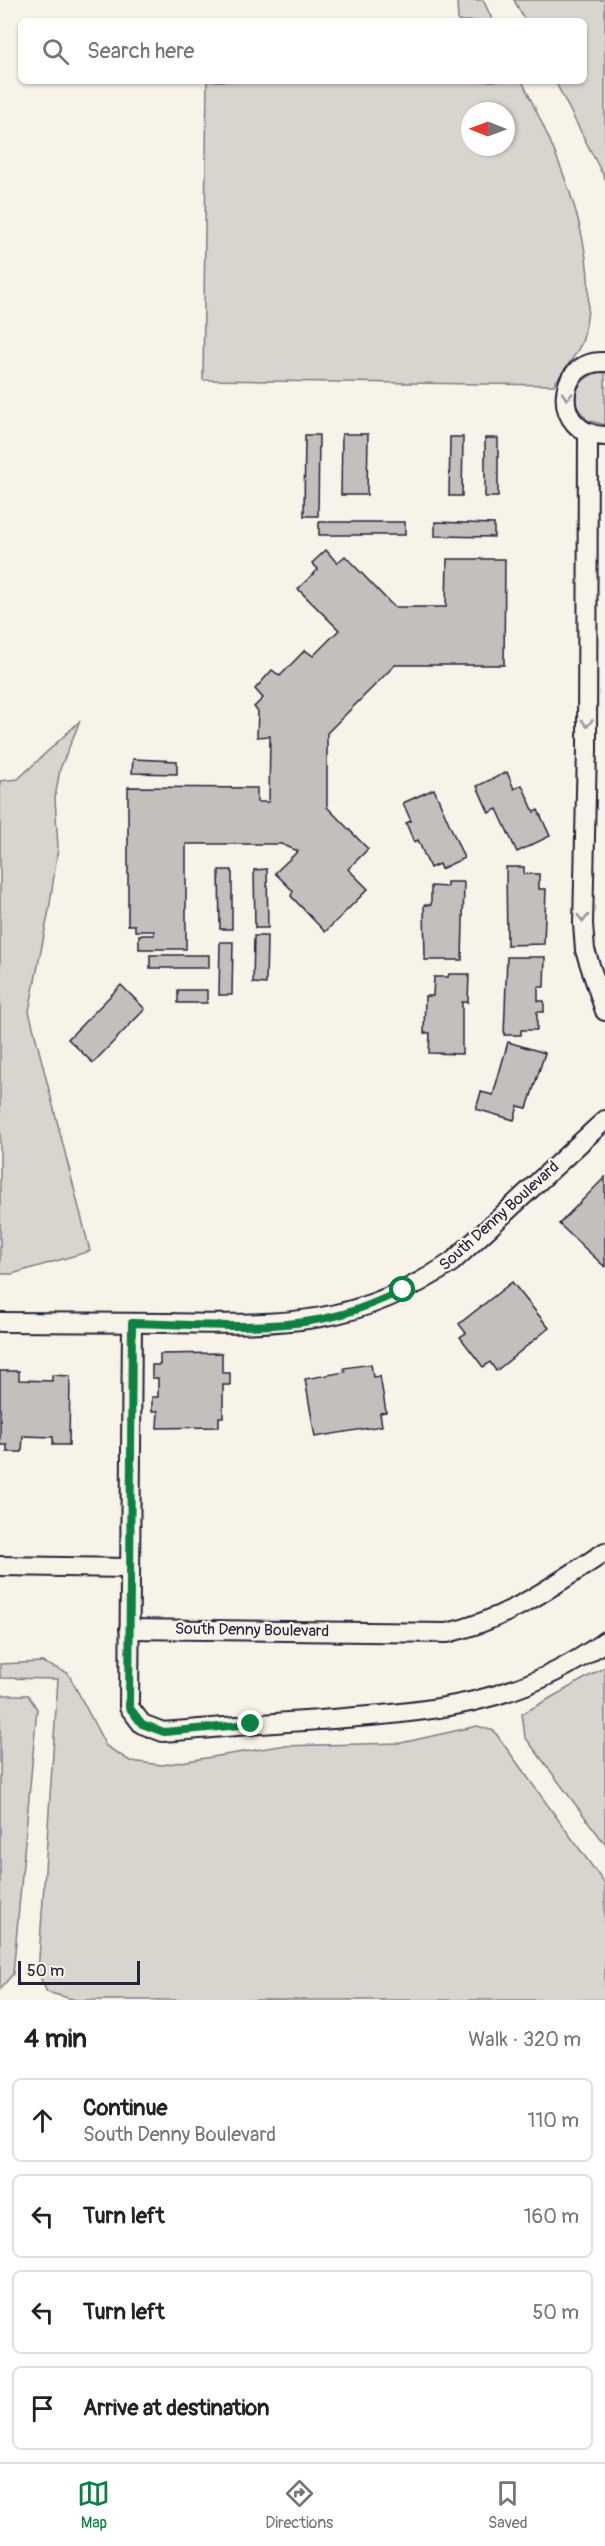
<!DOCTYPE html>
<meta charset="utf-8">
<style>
:root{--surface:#fff;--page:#f2f2f2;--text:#222;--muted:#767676;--line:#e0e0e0;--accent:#0b8043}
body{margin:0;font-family:Pangolin,sans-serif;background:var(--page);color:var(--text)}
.compass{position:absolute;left:461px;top:102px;width:54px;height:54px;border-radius:50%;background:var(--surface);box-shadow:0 2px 4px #0004;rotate:271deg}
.scale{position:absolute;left:18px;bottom:15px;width:122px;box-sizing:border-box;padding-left:6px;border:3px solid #22223b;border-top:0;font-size:16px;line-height:21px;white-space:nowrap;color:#22223b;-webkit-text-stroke:4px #f7f3e8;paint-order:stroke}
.stop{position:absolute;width:18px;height:18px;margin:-14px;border:4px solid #0b8043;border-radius:50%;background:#fff}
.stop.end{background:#0b8043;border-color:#fff;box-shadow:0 2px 6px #0008}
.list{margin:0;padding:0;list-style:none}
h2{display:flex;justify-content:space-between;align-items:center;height:78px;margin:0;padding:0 24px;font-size:26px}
h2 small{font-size:20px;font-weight:400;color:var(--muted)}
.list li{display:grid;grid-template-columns:39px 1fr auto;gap:18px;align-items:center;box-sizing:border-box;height:84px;margin:0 12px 12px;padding:0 12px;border:2px solid var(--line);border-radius:9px}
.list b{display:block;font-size:22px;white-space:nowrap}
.list p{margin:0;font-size:20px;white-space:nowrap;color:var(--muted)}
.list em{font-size:20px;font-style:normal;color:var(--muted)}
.icon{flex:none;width:33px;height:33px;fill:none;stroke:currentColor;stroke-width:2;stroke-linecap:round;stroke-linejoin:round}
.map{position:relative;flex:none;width:605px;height:2000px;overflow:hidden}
.search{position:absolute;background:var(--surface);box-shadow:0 2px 4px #0004;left:18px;right:18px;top:18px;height:66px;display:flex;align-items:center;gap:15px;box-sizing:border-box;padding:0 21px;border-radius:9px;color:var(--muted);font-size:22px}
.sheet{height:462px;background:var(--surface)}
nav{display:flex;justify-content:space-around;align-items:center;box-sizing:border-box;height:84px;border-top:2px solid var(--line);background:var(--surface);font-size:16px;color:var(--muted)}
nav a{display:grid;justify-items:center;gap:3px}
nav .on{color:var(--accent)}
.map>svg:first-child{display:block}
.green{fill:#d8d5cf;stroke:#7d7c85;stroke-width:1.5;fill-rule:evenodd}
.building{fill:#c2bfbd;stroke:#22223b;stroke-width:1.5}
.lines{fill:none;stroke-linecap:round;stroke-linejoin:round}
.minor-casing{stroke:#22223b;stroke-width:22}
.minor{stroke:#f7f3e8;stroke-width:18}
.oneway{stroke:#97959a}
.route{stroke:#0b8043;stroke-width:8}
.labels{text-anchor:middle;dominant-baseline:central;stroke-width:4.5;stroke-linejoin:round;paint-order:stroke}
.street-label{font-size:16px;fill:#22223b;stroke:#f7f3e8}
</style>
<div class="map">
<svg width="605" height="2000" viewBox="0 0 605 2000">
<rect width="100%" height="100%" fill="#f7f3e8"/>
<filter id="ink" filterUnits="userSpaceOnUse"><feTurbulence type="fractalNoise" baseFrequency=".0167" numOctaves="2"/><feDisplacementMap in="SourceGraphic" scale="12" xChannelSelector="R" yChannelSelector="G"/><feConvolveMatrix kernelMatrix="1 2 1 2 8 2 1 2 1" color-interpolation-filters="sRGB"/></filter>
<g filter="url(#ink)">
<g class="green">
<path d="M457,0H483L493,21H458Z"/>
<path d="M514,0H605V179L555,81H584V21H525Z"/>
<path d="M207,81H522C558,155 605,255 583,339C580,351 561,373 554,385L203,380ZM470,111H506V147H470Z"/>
<path d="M599,372L605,373V425L587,420L576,406C574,388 582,377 599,372Z"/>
<path d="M80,721L60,769L55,798L58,848L49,910L29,1011L90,1251L12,1274H0V781L18,779Z"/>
<path d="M42,1662L68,1673L106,1746L130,1761L162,1765L280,1746L401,1743L477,1726L494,1731L605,1884V2000H76L47,1992L38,1973L58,1679L0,1678V1664Z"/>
<path d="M605,1667V1844L525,1737L522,1714Z"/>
<path d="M0,1695H28L37,1709L13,1974L0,1989Z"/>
</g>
<g class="building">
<path d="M342,434H368L367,495H341Z"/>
<path d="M305,435H319L318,516H304Z"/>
<path d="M450,437H463L462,496H449Z"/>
<rect x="485" y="438" width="13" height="59"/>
<rect x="319" y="522" width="86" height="13"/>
<path d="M435,522L494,524V537L435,536Z"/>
<path d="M326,550L337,563L345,556L394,607H446L447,559H505L504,665H395L327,733V807L368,849L348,869L368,889L325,932L291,896L293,891L275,873L298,851L281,844H186V949H139V935H154V931H135V925H128V787L257,788V802H269L270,736L257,737L258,711L254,707L263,698L255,689L272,670L280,676L305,650L313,656L339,630L298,589L318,569L312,563Z"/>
<path d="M133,759L177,761V774L132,773Z"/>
<path d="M507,772L514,789L522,785L534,812L538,810L550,836L517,852L497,809L489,813L477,786Z"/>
<path d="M434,789L464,858L441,869L439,864L430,868L418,840L414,842L406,823L411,821L403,803Z"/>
<path d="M506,867H524V874H539V889H546L544,944L507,945Z"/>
<path d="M267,869L268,928H255L254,870Z"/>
<path d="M219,870H232V929H220Z"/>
<path d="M447,882H464L462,960H425L424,905H431V886L447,887Z"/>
<path d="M254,936H267L266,984L253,983Z"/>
<path d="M220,942H233L232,995H219Z"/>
<rect x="150" y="955" width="59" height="13"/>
<path d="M507,957H545L544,987H538V1001H544V1012H537V1030H521V1035H504Z"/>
<path d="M449,974H469L468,1002H462V1054L429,1053L430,1033H424L425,996H433L434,977H448Z"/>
<path d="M121,985L145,1009L93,1063L68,1039Z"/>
<rect x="178" y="990" width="29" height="13"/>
<path d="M508,1042L545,1053L527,1108L518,1106L514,1120L476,1109L481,1092L493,1095Z"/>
<path d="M605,1177V1267L559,1224Z"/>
<path d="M512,1282L549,1328L496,1371L490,1362L483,1367L460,1337L466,1333L459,1324Z"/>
<path d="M222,1353V1373H230V1385H223V1417H219V1427L157,1428L158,1411H152V1397H158V1378H152V1365H160V1354Z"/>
<path d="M371,1364L373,1377L380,1376L386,1412L380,1413L382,1426L315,1437L305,1379L345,1372L344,1368Z"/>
<path d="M0,1371H19V1380L52,1381V1375L70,1376L69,1445H53V1437L23,1436L22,1452H7V1445H0Z"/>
</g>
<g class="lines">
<defs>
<g id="minor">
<path d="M605,362C554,359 551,435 605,436"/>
<path d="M588,434L587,749L583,924L585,950L605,1011"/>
<path d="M0,1322C56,1322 112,1323 169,1323C279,1325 356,1328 452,1262L605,1120"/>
<path d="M132,1323L129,1707L142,1724L163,1732C215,1728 267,1723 319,1720C424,1712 517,1707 605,1641"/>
<path d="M0,1566L128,1568"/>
<path d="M129,1629L447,1633C509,1619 552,1586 605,1552"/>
</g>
</defs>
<use href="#minor" class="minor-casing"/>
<use href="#minor" class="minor"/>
</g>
<defs><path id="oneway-chevron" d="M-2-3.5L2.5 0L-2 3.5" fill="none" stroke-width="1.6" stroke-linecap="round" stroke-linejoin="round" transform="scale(1.5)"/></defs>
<g class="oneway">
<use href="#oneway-chevron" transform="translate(567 396) rotate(95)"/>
<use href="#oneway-chevron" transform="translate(587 723) rotate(90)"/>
<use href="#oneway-chevron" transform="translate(583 918) rotate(90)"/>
</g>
</g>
<g class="lines" filter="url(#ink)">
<path class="route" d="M251,1724L164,1732L142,1724L129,1707L132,1323C201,1324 276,1333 343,1314C363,1308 384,1299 403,1290"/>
</g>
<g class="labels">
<g class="street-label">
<text transform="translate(499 1216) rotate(-42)">South Denny Boulevard</text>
<text transform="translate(252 1630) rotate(1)">South Denny Boulevard</text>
</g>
</g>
</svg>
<svg class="compass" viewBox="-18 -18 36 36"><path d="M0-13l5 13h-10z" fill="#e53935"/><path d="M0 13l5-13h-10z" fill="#767676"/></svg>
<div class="scale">50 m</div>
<div class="stop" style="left:403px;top:1290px"></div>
<div class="stop end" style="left:251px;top:1724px"></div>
<div class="search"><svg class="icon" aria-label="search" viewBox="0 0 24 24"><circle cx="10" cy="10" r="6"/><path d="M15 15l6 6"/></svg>Search here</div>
</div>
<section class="sheet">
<h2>4 min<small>Walk · 320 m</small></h2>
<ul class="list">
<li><svg class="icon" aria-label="ahead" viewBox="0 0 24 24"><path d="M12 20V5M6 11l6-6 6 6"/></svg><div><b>Continue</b><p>South Denny Boulevard</p></div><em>110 m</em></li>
<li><svg class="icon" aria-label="left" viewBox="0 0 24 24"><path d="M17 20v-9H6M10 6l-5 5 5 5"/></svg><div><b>Turn left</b></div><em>160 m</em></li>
<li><svg class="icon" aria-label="left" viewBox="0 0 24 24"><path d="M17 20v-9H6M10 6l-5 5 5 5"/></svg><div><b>Turn left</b></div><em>50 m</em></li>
<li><svg class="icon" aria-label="arrive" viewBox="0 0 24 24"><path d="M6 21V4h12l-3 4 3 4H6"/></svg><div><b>Arrive at destination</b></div></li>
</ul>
</section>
<nav>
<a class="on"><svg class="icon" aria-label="map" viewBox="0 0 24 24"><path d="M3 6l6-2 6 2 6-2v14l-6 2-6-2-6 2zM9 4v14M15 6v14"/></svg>Map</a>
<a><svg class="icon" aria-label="directions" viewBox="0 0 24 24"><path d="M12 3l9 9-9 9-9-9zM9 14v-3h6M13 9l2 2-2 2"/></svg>Directions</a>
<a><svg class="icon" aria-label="saved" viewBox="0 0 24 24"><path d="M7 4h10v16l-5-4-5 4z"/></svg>Saved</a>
</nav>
